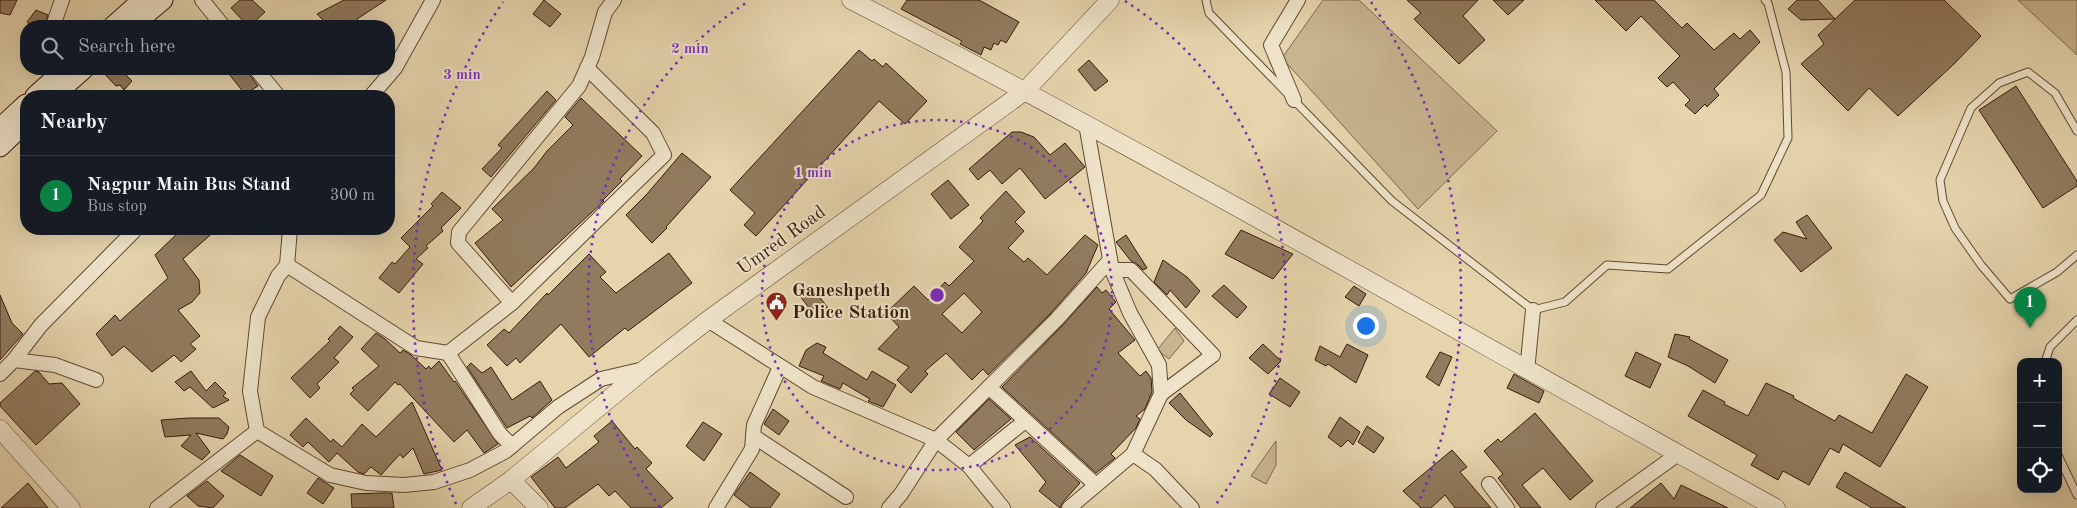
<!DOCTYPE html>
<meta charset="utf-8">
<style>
:root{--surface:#171b24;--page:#20242c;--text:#f1f3f6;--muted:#9ea1a6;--line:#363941;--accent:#0b8043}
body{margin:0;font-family:"Old Standard TT",serif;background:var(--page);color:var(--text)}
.controls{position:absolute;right:15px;bottom:15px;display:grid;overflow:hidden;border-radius:10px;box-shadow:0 5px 20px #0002}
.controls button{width:45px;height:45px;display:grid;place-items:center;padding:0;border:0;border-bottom:1px solid var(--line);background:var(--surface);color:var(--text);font:25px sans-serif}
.you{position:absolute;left:1365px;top:325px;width:18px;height:18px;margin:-12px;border:4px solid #fff;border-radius:50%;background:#1a73e8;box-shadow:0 0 0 8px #1a73e833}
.badge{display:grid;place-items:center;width:32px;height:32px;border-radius:50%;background:var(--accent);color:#fff;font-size:16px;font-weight:700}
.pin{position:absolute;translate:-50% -41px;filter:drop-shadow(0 1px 2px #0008)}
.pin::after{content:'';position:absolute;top:26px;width:18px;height:15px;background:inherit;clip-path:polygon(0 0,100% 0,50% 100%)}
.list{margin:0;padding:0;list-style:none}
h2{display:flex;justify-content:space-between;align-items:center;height:65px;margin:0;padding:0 20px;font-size:21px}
h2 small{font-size:16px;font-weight:400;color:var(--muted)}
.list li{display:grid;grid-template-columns:32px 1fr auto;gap:15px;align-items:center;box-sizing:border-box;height:80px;padding:0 20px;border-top:1px solid var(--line)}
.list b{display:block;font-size:19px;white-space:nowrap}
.list p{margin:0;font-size:16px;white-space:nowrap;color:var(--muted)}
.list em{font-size:16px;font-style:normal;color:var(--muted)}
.icon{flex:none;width:28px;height:28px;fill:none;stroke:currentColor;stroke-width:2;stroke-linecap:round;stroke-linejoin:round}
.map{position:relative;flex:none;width:2077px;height:508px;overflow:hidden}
.search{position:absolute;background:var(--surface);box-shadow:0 5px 20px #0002;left:20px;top:20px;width:375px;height:55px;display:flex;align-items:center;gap:12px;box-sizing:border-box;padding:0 18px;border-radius:20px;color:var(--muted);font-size:19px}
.panel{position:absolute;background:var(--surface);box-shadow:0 5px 20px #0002;left:20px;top:90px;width:375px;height:145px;border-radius:20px}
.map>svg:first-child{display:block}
.green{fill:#c7b590;stroke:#7f684d}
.building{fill:#917b5e;stroke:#371b0a;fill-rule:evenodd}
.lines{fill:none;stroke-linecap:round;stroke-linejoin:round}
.service-casing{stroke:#624932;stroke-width:9}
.minor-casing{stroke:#624932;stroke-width:16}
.tertiary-casing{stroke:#624932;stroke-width:19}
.secondary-casing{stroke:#371b0a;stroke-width:21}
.service{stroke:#eee3c9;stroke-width:7}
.minor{stroke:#eee3c9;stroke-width:14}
.tertiary{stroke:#eee3c9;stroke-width:18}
.secondary{stroke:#eee3c9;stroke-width:19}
.ring{fill:none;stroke:#7b2cbf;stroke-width:2.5;stroke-dasharray:2.5 5}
.labels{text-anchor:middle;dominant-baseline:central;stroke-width:4;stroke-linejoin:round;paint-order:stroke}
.street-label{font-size:19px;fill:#371b0a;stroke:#eee3c9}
.poi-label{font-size:19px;font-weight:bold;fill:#371b0a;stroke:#eee3c9;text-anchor:start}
.centre{fill:#7b2cbf;stroke:#eee3c9;stroke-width:2.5}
.ring-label{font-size:15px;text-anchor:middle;font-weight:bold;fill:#7b2cbf;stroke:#eee3c9;stroke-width:4;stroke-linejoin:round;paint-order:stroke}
</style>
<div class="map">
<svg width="2077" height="508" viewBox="0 0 2077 508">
<rect width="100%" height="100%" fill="#e5d4ac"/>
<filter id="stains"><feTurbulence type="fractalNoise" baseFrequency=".004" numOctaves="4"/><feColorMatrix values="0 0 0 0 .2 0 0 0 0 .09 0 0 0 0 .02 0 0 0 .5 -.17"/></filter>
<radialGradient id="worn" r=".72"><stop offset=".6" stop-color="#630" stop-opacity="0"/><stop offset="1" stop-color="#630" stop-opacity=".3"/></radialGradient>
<g class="green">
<path d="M1323,0H1359L1497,131L1418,209L1282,58Z"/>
<path d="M2018,0H2077V55Z"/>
<path d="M1175,328L1184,341L1169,359L1157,350Z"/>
<path d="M1276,441V465L1266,484L1251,476Z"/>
</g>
<g class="building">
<path d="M0,0H17L10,15L0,13Z"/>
<path d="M240,0H252L265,12L250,26H248L231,8Z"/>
<path d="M344,0H386L357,19L364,26H329L317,14Z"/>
<path d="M544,0L561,14L550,27L533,14Z"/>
<path d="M907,0H979L1019,22L1006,43L1001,40L998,45L994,43L991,50L984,47L981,55L960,44L962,41L901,9Z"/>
<path d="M1407,0H1478L1463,16L1485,40L1459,64L1414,19L1421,13Z"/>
<path d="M1493,0H1524L1508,15Z"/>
<path d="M1595,0H1654L1682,28L1687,23L1714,50L1734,33L1740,39L1750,30L1760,42L1714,89L1719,95L1707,107L1705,104L1695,114L1685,105L1690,100L1673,82L1667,87L1658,78L1680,56L1641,16L1626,31Z"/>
<path d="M1797,0H1818L1835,19L1855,0H1944L1981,36L1954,64L1898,116L1869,88L1848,111L1801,64L1824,44L1818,35L1835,19L1801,20L1788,9Z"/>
<path d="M36,10L48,15L44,26H35L27,22Z"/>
<path d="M859,50L872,61L874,59L883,67L886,63L927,101L905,124L879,101L756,236L744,225L755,213L730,190Z"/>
<path d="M1089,60L1108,81L1095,91L1078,70Z"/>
<path d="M100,69H120L132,81L124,90L120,85L116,86Z"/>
<path d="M225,69H247L249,74L258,86L245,94Z"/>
<path d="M2016,86L2077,181V186L2043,208L1979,110Z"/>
<path d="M547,91L556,100L491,177L482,169L502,148L498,145Z"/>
<path d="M581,98L642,156L620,179L622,181L603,200L604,201L511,287L475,243L503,220L492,209L534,168L547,151L573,125L565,117Z"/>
<path d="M1012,132H1021L1034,137L1050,155L1065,143L1085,167L1045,199L1020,168L1002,184L990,170L978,180L969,169Z"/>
<path d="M682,153L711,177L666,227L667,228L652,243L626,215L647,194Z"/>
<path d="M948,180L969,205L951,219L931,194Z"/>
<path d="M1006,191L1025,212L1015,222L1024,231L1008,248L1024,262L1028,258L1047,275L1085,235L1098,245L1086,273L1051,313L988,375L983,369L972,380L946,353L925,371L928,374L911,393L897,380L909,367L878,349L899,327L886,313L914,286L928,300L945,282L949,286L974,261L959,247L983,221L980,218ZM964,293L982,312L962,333L942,314Z"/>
<path d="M442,192L461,208L441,228L443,231L426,246L428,248L416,259L423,264L399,293L379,278L392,262L395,264L410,247L401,238L433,206L431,204Z"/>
<path d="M1807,215L1832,248L1801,272L1774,240L1783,232L1807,239L1796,222Z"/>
<path d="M182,229H217L183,259L199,280L200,293L192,302L178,310L200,336L190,344L196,349L181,362L174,355L152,372L124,346L112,356L96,334L115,315L120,321L168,278L155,255Z"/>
<path d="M1241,230L1293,254L1273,279L1225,254Z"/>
<path d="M1126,235L1147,268L1143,270L1137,264L1131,261L1116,242Z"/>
<path d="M669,253L692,283L628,331L625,328L589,357L561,324L520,363L516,358L507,366L487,345L504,329L509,333L547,293L548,295L589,254L606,272L600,277L616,293Z"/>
<path d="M1163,260L1187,277L1200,291L1186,308L1170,290L1167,295L1154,282Z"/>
<path d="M1224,285L1247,307L1237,318L1212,296Z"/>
<path d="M1354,286L1366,294L1359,306L1345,297Z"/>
<path d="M812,287L828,308L816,317L800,296Z"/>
<path d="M1097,287L1102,293L1106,290L1115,301L1116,302L1109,309L1135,340L1118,353L1140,376L1146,371L1151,378L1152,392L1145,409L1136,416L1140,419L1136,428L1111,454L1115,458L1096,473L1002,387L1063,325Z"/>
<path d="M0,295L12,323L23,334L0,360Z"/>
<path d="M340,326L353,337L334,358L339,362L317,384L320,388L310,398L291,378L330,341L328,339Z"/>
<path d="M376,333L385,339L400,353L403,350L411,355L426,369L429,366L431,369L439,361L454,382L455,381L498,444L484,453L467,430L454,442L400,384L398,385L395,382L368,411L350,394L354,390L352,388L379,366L361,349Z"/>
<path d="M1675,334L1690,337L1689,339L1728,360L1715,383L1688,366L1668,357Z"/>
<path d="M817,343L826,347L823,353L867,380L872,371L896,385L883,407L868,401L870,399L843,383L840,389L821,381L824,376L799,366L806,350Z"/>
<path d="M1263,344L1281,361L1268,374L1249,358Z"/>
<path d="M1347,344L1368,355L1356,383L1328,364L1326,366L1315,360L1320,346L1340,357Z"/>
<path d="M1440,352L1452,357L1439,386L1426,377Z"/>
<path d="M1636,352L1661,364L1650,388L1625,376Z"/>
<path d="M471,363L482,373L491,367L512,400L540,381L552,400L532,418L530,416L507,428L467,367Z"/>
<path d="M35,371L39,372L49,384L62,383L80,404L36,445L0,406V403Z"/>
<path d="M191,371L206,391L215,382L226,393L223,396L229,400L213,408L190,387L184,391L175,382Z"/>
<path d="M1514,374L1544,391L1539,403L1507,388Z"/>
<path d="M1906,374L1928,387L1880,467L1843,444L1839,453L1830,448L1809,485L1783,471L1778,480L1751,465L1757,455L1688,416L1703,390L1725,402L1724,404L1748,416L1766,383L1794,396L1793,398L1835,421L1839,415L1872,433Z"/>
<path d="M1280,378L1300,392L1290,407L1269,394Z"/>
<path d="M1180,393L1213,434L1210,437L1186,420L1169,403Z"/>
<path d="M989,399L1011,419L974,450L956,432Z"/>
<path d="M412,402L442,470L424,474L413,448L403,458L400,454L381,475L371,467L364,474L358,472L337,453L329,462L308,442L303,447L290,435L306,418L331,442L333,439L342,447L362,424L376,437Z"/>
<path d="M773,409L789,421L779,435L764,424Z"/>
<path d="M1535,413L1593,481L1570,500L1543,468L1522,485L1541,508H1521L1498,478L1503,474L1484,451L1498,439L1501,442Z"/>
<path d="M1340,417L1360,432L1353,445L1348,440L1341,447L1328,437Z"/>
<path d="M188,418H219L229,427L227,434L223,439L196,433L210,452L202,460L181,446L191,435L165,437L161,420Z"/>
<path d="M612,421L635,449L637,447L652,463L646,469L673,498L661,508H631L615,491L609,496L598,484L565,508H555L531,477L558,457L566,468L599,442L594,436Z"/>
<path d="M703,422L722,434L704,461L686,446Z"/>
<path d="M1367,426L1384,438L1374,453L1358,442Z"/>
<path d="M1030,437L1080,483L1063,502L1060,508L1039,491L1046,482L1015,445Z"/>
<path d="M1452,450L1467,467L1460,472L1491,508H1455L1445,495L1431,508H1421L1403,491Z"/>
<path d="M240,455L273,476L261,496L221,471Z"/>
<path d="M750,472L780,494L770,508H751L734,495Z"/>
<path d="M1845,472L1906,508H1872L1836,487Z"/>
<path d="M318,478L334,488L323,504L307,493Z"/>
<path d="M207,481L224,496L213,508L198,506L187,496Z"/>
<path d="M28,483L48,508H1Z"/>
<path d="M1661,483L1674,499L1681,485L1728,508H1630Z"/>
<path d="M382,493H392L394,508H352L351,494Z"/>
</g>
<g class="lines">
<defs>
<g id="service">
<path d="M1206,0L1209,13L1392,201L1533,310L1565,302L1607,265L1668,269L1761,195L1788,138L1786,72L1768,3L1765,0"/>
<path d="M2077,131L2055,93L2028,72L1999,83L1971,108L1940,180L1943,201L1955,228L1981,265L2010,299L2057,272L2077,255"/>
<path d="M2045,362L2050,347L2077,320"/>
<path d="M2058,455L2077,495"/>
</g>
<g id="minor">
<path d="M202,0L223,26"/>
<path d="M53,26L62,0"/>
<path d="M256,69L278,96"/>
<path d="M371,96L395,68L433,0"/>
<path d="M1294,100L1271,45L1298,0"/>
<path d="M290,229L287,265L278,276L258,317L250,391L257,431L330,475L366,483L404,485L434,482L470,470L506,451L558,407L601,379L644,369"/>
<path d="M287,265L416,348L448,353L512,303L664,155L653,133L587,68"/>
<path d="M1112,270H1131L1213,355L1161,394"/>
<path d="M512,303L458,243L459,232L579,86L592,57L605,12L614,0"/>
<path d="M708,320L813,387L936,440L969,466L1003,508"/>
<path d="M448,353L500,434L512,446"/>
<path d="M14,360L55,365L96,380"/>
<path d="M1528,361L1533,310"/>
<path d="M0,374L14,360L41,325L133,232"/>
<path d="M989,387L1096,485"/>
<path d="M753,436L846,497"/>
<path d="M1133,454L1155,469L1192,508"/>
<path d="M969,466L1025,421"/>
<path d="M1489,484L1507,508"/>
<path d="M157,508L257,431"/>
<path d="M716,508L752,449L754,425L780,367"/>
<path d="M889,508L901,494L936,440L1057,319L1110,260"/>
<path d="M1069,508L1133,454L1161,394L1159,365L1130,313L1112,270L1086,124"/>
<path d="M1603,508L1678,454"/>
</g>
<g id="tertiary">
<path d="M851,0C1164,161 1468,338 1776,508"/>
<path d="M0,429L71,508"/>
<path d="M511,480L539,508"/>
<path d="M471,508L511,480L645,369L708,320L1025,91L1110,0"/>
</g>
<g id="secondary">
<path d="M113,26L140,2"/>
<path d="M132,26L163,0"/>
<path d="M57,93L84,69"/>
<path d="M35,96L65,69"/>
<path d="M0,128L26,104"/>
<path d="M0,147L26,122"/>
</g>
</defs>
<use href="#service" class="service-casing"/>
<use href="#minor" class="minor-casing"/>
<use href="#tertiary" class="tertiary-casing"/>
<use href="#secondary" class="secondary-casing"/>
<use href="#service" class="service"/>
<use href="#minor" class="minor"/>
<use href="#tertiary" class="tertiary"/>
<use href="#secondary" class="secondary"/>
</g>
<g class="ring">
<circle cx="937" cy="295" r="175"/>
<path d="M660 507A349 349 0 0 1 749 1M1125 1A349 349 0 0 1 1214 507"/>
<path d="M456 504A524 524 0 0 1 503 2M1371 2A524 524 0 0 1 1418 504"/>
</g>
<defs>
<symbol id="civic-pin" viewBox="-11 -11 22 30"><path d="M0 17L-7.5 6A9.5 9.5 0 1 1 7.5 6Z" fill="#8f2418" stroke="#eee3c9"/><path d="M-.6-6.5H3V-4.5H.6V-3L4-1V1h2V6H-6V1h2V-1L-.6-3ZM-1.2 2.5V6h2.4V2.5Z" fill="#fff"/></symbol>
</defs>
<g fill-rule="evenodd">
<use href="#civic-pin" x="764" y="290" width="25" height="34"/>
</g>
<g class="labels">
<g class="street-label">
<text transform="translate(782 241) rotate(-36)">Umred Road</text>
</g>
<g class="poi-label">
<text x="792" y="291">Ganeshpeth<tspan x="792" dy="22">Police Station</tspan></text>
</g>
</g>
<circle cx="937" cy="295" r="8" class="centre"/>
<g class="ring-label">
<text x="690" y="53">2 min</text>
<text x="462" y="79">3 min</text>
<text x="813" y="177">1 min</text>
</g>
<rect width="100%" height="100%" filter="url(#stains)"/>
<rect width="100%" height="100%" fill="url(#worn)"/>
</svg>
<div class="controls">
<button>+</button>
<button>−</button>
<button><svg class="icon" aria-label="locate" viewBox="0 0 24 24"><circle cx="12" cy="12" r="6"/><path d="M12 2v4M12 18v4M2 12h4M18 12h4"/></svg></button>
</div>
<div class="you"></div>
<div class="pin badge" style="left:2030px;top:328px">1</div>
<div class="search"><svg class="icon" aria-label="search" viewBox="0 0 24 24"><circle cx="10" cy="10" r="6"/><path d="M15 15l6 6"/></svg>Search here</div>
<section class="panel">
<h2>Nearby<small></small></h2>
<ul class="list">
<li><span class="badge">1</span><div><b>Nagpur Main Bus Stand</b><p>Bus stop</p></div><em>300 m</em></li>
</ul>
</section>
</div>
